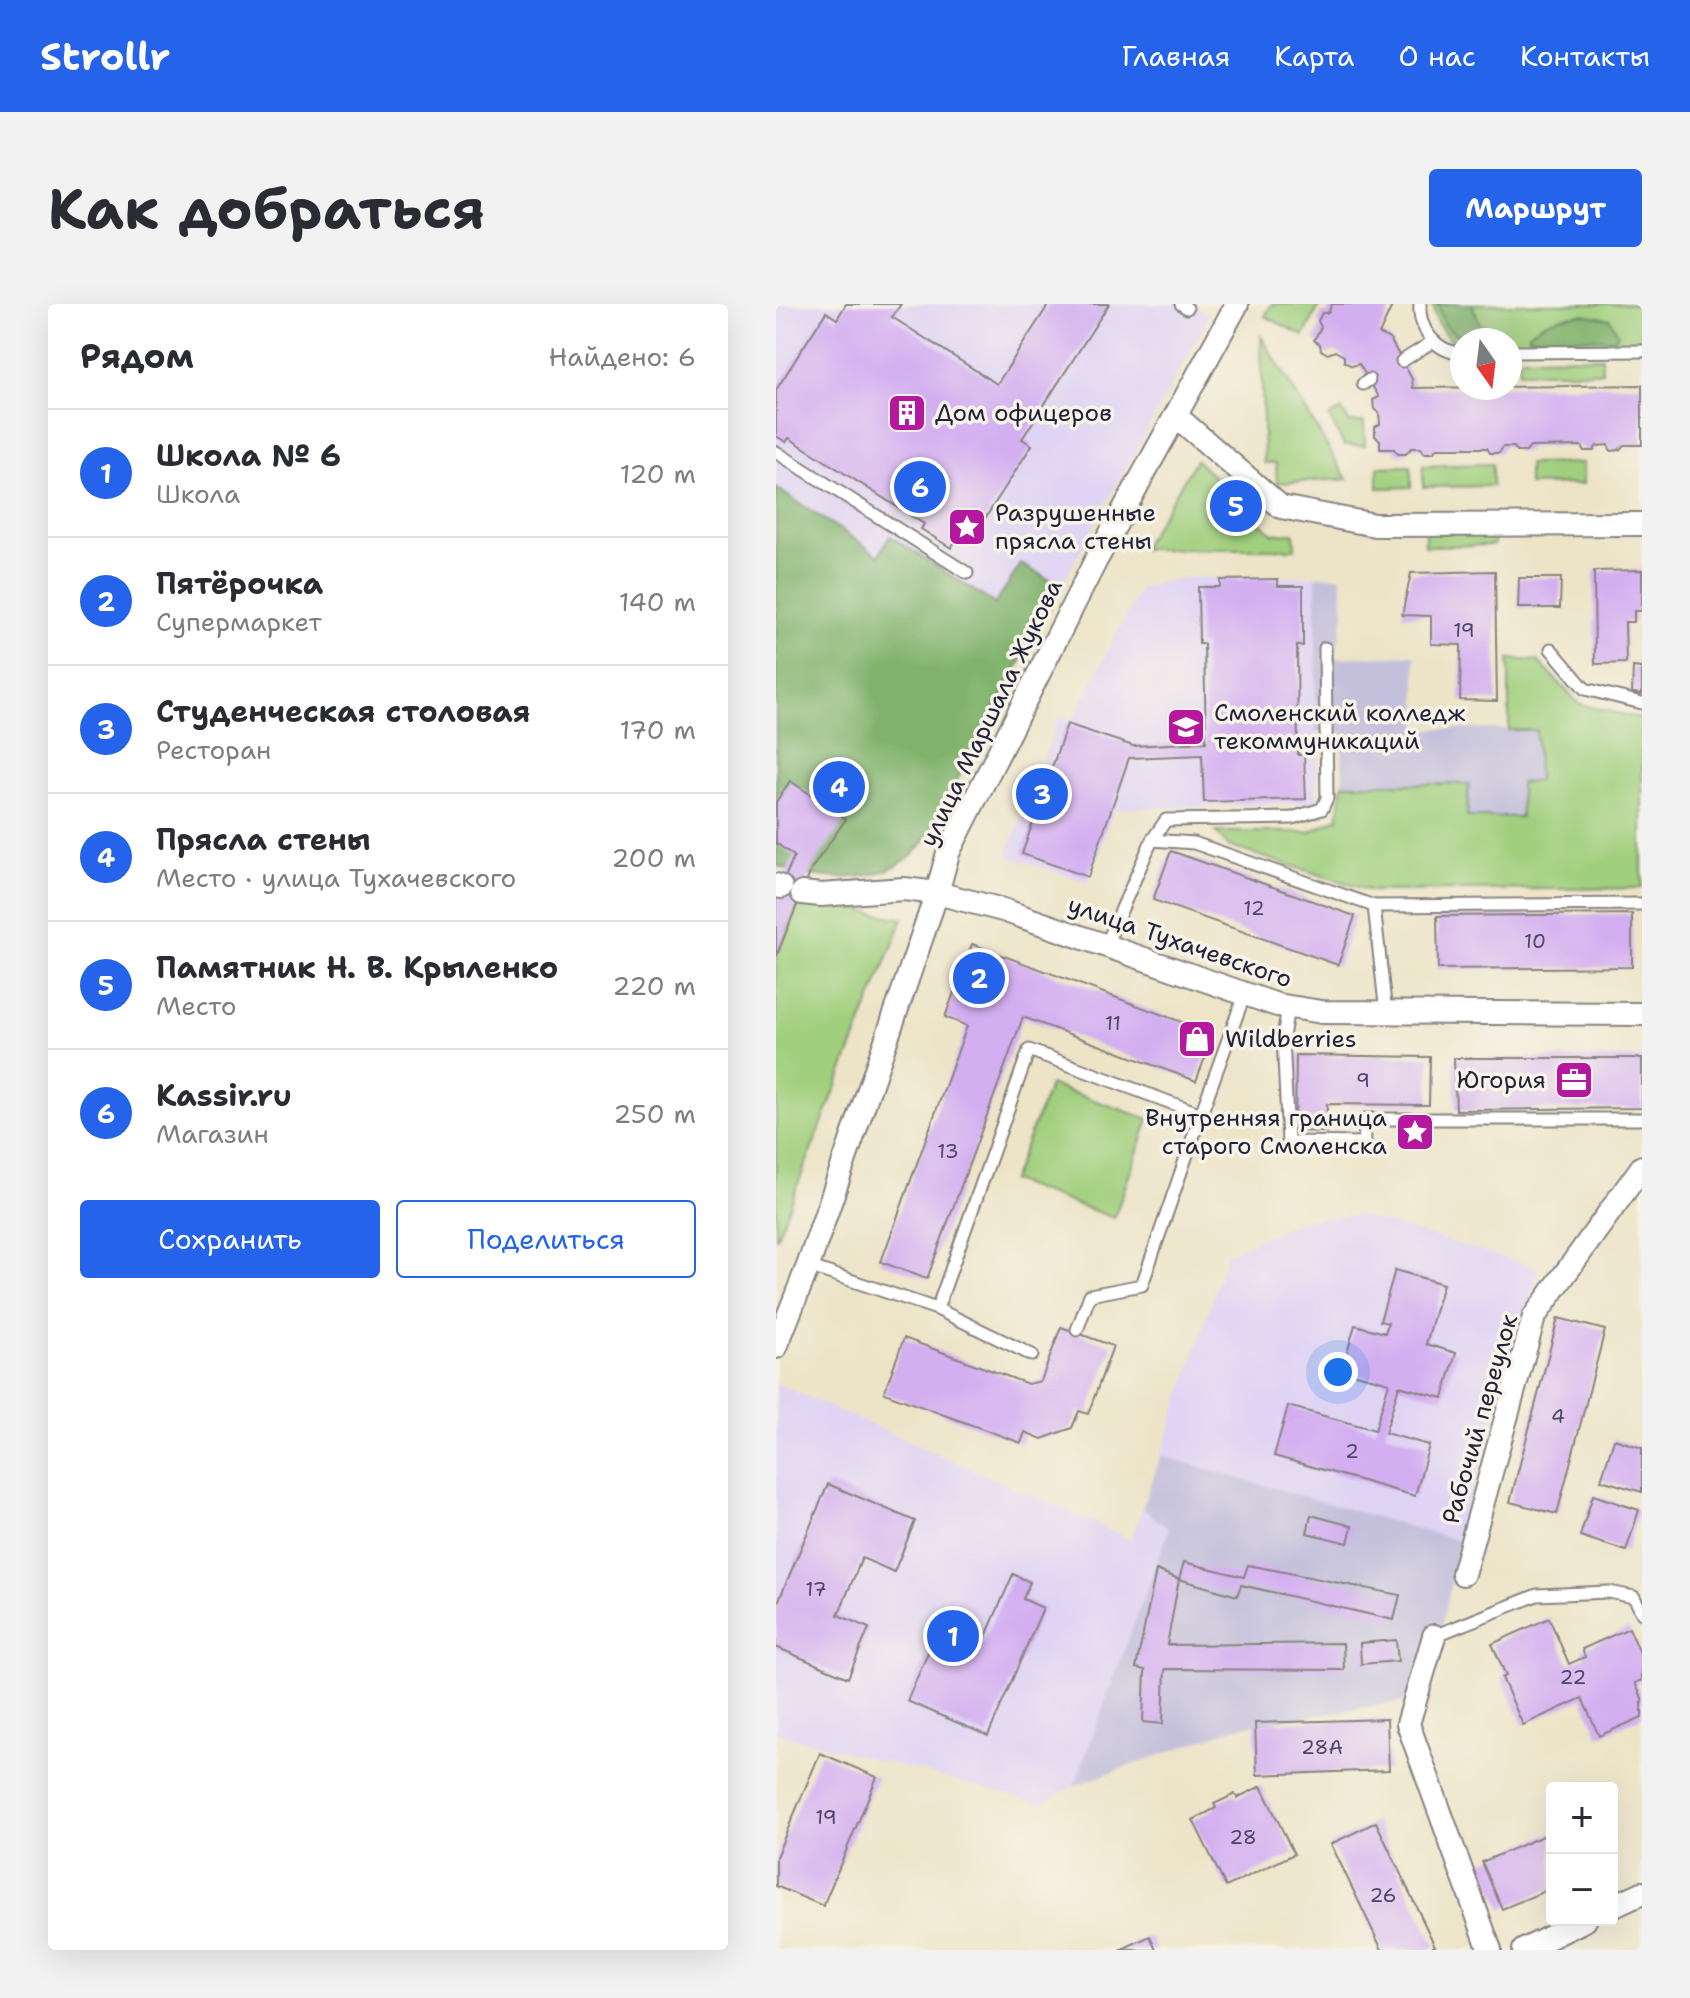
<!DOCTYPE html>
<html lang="ru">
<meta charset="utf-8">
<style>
:root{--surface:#fff;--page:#f2f2f3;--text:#2b2b33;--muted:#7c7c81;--line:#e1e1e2;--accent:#2563eb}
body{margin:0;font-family:"Shantell Sans",sans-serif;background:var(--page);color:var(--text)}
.controls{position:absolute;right:24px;bottom:24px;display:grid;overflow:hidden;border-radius:8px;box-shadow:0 8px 32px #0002}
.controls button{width:72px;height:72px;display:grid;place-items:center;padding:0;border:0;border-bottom:2px solid var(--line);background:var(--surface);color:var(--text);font:40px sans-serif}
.compass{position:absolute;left:674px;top:24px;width:72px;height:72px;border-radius:50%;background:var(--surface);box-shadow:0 8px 32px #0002;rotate:166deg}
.you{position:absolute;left:562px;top:1068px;width:28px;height:28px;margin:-20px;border:6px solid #fff;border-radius:50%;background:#1a73e8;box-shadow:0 0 0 12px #1a73e833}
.badge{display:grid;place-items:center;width:52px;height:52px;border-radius:50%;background:var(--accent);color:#fff;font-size:26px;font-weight:700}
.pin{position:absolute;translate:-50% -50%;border:4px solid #fff;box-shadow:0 2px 8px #0006}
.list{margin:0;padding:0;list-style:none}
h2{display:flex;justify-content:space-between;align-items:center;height:104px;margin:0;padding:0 32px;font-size:34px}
h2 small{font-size:26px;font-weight:400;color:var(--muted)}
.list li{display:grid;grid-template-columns:52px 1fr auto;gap:24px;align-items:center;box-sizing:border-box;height:128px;padding:0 32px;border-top:2px solid var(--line)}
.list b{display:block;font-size:30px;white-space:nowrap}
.list p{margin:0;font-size:26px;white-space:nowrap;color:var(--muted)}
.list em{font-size:26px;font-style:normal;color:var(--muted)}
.actions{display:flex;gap:16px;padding:24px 32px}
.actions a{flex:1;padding:18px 0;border:2px solid var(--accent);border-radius:8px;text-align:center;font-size:28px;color:var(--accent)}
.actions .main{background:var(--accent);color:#fff}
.map{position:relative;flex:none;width:866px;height:1646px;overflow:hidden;border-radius:8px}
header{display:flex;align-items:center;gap:48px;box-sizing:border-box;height:112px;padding:0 40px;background:var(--accent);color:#fff}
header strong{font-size:38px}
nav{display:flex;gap:44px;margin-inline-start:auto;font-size:28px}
.intro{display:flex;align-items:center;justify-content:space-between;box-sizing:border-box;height:192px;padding:0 48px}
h1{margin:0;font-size:56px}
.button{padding:20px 36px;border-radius:8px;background:var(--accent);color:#fff;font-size:28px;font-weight:700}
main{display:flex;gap:48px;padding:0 48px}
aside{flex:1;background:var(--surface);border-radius:8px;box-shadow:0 8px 32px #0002}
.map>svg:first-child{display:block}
.built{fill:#e0d4f4}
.industrial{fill:#c4c0db}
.green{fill:#a0cf7d;stroke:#61785c;stroke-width:2}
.forest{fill:#80b26c;stroke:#516a54;stroke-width:2}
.building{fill:#d3aef1}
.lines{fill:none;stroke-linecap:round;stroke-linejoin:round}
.lane-casing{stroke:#888381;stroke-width:15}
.street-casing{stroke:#888381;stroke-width:26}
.lane{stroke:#fff;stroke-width:11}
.street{stroke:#fff;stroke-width:22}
.labels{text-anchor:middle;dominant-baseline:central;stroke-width:7;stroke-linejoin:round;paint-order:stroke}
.number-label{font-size:20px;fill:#4e4568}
.poi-label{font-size:24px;fill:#22223b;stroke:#f7f3e8;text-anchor:start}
.street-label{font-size:24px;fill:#22223b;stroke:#f7f3e8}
</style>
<header>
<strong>Strollr</strong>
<nav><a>Главная</a><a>Карта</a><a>О нас</a><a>Контакты</a></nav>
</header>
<div class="intro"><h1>Как добраться</h1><a class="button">Маршрут</a></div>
<main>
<aside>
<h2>Рядом<small>Найдено: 6</small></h2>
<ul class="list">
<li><span class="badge">1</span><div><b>Школа № 6</b><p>Школа</p></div><em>120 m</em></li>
<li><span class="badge">2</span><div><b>Пятёрочка</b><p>Супермаркет</p></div><em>140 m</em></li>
<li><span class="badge">3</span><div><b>Студенческая столовая</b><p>Ресторан</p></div><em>170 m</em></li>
<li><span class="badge">4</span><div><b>Прясла стены</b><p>Место · улица Тухачевского</p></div><em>200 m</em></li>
<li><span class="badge">5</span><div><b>Памятник Н. В. Крыленко</b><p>Место</p></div><em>220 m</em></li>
<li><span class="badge">6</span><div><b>Kassir.ru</b><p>Магазин</p></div><em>250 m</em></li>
</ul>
<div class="actions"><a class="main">Сохранить</a><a>Поделиться</a></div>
</aside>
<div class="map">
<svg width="866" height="1646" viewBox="0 0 866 1646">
<rect width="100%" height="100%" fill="#f7f3e8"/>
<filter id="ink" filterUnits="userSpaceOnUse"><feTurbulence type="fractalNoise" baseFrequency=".0125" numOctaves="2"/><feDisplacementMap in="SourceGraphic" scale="16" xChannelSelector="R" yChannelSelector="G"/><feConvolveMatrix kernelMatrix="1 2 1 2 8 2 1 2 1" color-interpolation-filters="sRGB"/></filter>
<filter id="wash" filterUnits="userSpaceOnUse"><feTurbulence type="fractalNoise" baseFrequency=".006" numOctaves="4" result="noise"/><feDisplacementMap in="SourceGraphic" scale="32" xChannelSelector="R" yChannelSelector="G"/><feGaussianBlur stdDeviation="1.8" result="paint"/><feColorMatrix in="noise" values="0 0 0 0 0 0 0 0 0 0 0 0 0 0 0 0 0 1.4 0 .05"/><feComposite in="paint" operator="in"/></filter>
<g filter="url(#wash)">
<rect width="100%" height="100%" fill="#ede4c7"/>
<g class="built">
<path d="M0,0H417L434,11L285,282L245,260L220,301L115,233L104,251L0,184Z"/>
<path d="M540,272L541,499L338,505L312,579L231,551L283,412L296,417L365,284L407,274Z"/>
<path d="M582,911L763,964L684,1237L385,1152L451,950L525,916Z"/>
<path d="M0,1079L355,1235L366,1204L393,1224L298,1482L266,1500L0,1429Z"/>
</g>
<g class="industrial">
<path d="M540,272H565L568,310L559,354L639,351L642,425H760L762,477L745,513H691L692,480H567L566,428H540Z"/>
<path d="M385,1152L684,1237L650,1394L462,1423L298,1482L393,1225L366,1204Z"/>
</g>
<g class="green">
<path d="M496,0H544L528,32L489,12Z"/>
<path d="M657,0H866V40L734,41V36H686V41C669,35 658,17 657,0Z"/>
<path d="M485,32L571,175L501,179L500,159H488Z"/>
<path d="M826,53V68H743V54Z"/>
<path d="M566,106L573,118H588L589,141H568L553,113Z"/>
<path d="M420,156L497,230L518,229L519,245H365Z"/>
<path d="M807,159V180L752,181V160Z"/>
<path d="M716,160V182L647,183V162Z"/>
<path d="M635,162V183L602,184V163Z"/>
<path d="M718,220V241L649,242V221Z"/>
<path d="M733,355L762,357L803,400L866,415V584L595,587L452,542L440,528H534L562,514L567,480H693L691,513H745L744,479L762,477L760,426H733Z"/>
<path d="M24,594L127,615L0,935V654Z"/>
<path d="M274,781L373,815L338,914L235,877Z"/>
</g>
<g class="forest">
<path d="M662,0H696L707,27L703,34C679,36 665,23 662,0Z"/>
<path d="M806,10L834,15L842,30L838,35L753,33V29C769,16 786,12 806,10Z"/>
<path d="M0,184L103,251L114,232L219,300L245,260L285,282L149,536C118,582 47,580 0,561Z"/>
</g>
<g id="blocks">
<g class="building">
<path d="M70,0H125L116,13L221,80L273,0H333L246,135L256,141L230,182L204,222L194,215L175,244L145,225L148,220L13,134L10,138L0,132V86L50,8L61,15Z"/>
<path d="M556,0H617L603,30L614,35L636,75L637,84L866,81V141H848L843,146L835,147L832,141L821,142L817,147H808L805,142L754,143L750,148H741L738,143H727L723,149H714L711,144H661L657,149H648L645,144H635L630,150H622L618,145H604V136L599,132V123L604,120L603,109L598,105L597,96L603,93L583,60L576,62L568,58V52L559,47L552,50L545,46L544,40L538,36L545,23L542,17L546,9H552Z"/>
<path d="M866,266V307H858V318H849L850,359L819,360L818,267Z"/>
<path d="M719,267L721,397L684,396L685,341L655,340V312L626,311L635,269Z"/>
<path d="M743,274H785L784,304H742Z"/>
<path d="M502,275V282H527V342H521L522,451H528L530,495L428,498L426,451L353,454L312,573L246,550L291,420L357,442L430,438L428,340H423L422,283H444V276Z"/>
<path d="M857,363L866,364V390L856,389Z"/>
<path d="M63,461L84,475L61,508L70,515L36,564L0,653V595L18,552L0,539V498L14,477L40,494Z"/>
<path d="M395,547L579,612L562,661L377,596Z"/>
<path d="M856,610V663L662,665L661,612Z"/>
<path d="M196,640L438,730L420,777L247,713L151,975L105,958L191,722L169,713Z"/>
<path d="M520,751L654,753L653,801L551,800L550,828L519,827Z"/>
<path d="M678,754H866V804L680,806Z"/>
<path d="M619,966L667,980L650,1040L680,1049L667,1094L623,1082L609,1129L653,1141L639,1192L498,1152L512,1102L599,1126L613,1079L566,1066L579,1021L609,1029L612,1019L604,1017Z"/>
<path d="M782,1014L829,1026L781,1210L734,1198Z"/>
<path d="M285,1023L337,1042L312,1110L303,1107L296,1124L266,1135L249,1128L245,1139L108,1089L128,1034L252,1080L265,1077Z"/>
<path d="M838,1135L866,1144V1188L825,1176Z"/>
<path d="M52,1180L139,1217L118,1268L86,1254L62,1311L93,1324L72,1374L0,1343V1303Z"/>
<path d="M817,1191L863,1206L850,1247L804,1232Z"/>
<path d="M535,1211L576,1222L572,1239L531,1229Z"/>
<path d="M408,1258L468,1273L472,1261L624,1291L618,1316L465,1281L461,1292L403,1275Z"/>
<path d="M380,1266L403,1275L391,1341L567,1339L568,1366L389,1365L387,1420L367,1418L369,1366L360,1364Z"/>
<path d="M237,1270L254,1278L247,1295L267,1304L212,1432L131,1397L161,1328L204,1346Z"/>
<path d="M773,1314L793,1360L809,1353L806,1345L853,1324L866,1353V1376L859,1379L866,1394V1413L823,1432L806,1394L747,1421L726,1374L730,1372L716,1340Z"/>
<path d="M620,1336L622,1357L585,1360L584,1339Z"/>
<path d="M611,1415L613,1466L481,1471L479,1419Z"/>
<path d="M44,1449L101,1473L47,1602L0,1582V1553Z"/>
<path d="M485,1482L518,1550L450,1583L417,1516L440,1504L438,1500L459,1490L461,1494Z"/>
<path d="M600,1518L659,1642L651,1646H606L555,1540Z"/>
<path d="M776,1528V1584L726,1605L706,1558Z"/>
<path d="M374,1632L380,1646H344Z"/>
</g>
</g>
</g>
<g filter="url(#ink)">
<use href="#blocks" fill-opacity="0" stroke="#888381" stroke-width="2"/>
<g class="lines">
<defs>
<g id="lane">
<path d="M405,0L411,4"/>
<path d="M644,0C642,25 661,49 686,49"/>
<path d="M734,48L866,47"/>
<path d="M626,57L658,37"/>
<path d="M587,80L593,76"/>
<path d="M0,148L191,269"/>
<path d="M775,345L809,385L866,399"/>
<path d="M376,536L390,516L516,514L546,505L551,494L549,344"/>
<path d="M330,641L376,536L418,539L598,602"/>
<path d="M512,703L507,733L512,838L589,839L588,815H866"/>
<path d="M610,709L598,602L866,600"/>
<path d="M32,962L161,1005L253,746L425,810L469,689"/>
<path d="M161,1005L256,1051"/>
<path d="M301,1026L314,991L366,981L425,810"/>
<path d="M658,1332L761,1291L833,1288L858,1293L866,1309"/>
</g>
<g id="street">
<path d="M400,112L505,203L599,221L866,220"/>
<path d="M0,581L5,583"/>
<path d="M26,589L45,591L128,585L161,589L227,606L501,701L546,708L866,710"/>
<path d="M0,1043L32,962L161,589L172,549L319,258L461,0"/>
<path d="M687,1270L758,1013L866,863"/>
<path d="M658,1332L632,1420L714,1646"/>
<path d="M836,1603L866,1589"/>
<path d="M748,1646L809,1616"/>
</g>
</defs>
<use href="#lane" class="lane-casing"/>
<use href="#street" class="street-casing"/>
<use href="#lane" class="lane"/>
<use href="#street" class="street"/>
</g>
</g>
<defs>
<symbol id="building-square" viewBox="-11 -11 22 22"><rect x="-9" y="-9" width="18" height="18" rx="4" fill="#b5179e" stroke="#f7f3e8"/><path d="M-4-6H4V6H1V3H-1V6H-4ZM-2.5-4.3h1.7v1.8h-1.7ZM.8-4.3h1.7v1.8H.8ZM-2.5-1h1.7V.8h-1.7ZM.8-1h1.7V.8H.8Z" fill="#fff"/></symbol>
<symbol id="sight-square" viewBox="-11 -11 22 22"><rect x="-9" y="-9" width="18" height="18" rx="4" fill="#b5179e" stroke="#f7f3e8"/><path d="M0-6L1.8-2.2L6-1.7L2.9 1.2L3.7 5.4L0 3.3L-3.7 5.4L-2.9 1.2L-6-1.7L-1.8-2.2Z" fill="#fff"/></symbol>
<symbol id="university-square" viewBox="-11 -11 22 22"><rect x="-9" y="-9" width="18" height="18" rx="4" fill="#b5179e" stroke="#f7f3e8"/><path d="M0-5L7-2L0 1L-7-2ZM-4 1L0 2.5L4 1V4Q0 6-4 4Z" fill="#fff"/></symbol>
<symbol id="shop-square" viewBox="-11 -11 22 22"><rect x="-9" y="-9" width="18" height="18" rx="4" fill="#b5179e" stroke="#f7f3e8"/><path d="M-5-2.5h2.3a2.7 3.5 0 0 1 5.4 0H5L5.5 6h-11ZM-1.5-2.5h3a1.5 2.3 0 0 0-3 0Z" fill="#fff"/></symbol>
<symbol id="office-square" viewBox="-11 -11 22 22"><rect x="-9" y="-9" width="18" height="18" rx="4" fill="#b5179e" stroke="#f7f3e8"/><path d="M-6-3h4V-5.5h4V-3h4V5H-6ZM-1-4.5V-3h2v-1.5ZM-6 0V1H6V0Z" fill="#fff"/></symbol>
</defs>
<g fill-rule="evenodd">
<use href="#building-square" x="109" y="87" width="44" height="44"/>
<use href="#sight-square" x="169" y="201" width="44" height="44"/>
<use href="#university-square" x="388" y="401" width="44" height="44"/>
<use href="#shop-square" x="399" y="713" width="44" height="44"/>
<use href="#office-square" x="776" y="754" width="44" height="44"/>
<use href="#sight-square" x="617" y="806" width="44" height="44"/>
</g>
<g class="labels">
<g class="number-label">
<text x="688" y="326">19</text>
<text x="478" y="604">12</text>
<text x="759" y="637">10</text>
<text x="337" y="719">11</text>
<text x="587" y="776">9</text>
<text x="172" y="847">13</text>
<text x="782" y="1112">4</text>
<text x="576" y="1147">2</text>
<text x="40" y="1285">17</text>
<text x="797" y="1373">22</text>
<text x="546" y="1443">28А</text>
<text x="50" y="1513">19</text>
<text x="467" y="1533">28</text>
<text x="607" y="1591">26</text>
</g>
<g class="poi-label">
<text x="159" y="109">Дом офицеров</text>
<text x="219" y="209">Разрушенные<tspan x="219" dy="28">прясла стены</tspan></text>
<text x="438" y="409">Смоленский колледж<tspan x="438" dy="28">текоммуникаций</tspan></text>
<text x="449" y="735">Wildberries</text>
<text x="770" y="776" text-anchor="end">Югория</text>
<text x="611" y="814" text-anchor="end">Внутренняя граница<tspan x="611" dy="28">старого Смоленска</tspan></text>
</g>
<g class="street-label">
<text transform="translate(215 409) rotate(-64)">улица Маршала Жукова</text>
<text transform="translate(404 638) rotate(19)">улица Тухачевского</text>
<text transform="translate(704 1115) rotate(-74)">Рабочий переулок</text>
</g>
</g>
</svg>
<div class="controls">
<button>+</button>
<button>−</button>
</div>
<svg class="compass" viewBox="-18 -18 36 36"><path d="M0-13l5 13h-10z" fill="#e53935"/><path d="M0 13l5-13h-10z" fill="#7c7c81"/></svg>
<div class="you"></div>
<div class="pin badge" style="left:177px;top:1332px">1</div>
<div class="pin badge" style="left:203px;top:674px">2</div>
<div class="pin badge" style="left:266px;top:490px">3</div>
<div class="pin badge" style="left:63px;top:483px">4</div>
<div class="pin badge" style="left:460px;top:202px">5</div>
<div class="pin badge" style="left:144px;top:183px">6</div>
</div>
</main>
